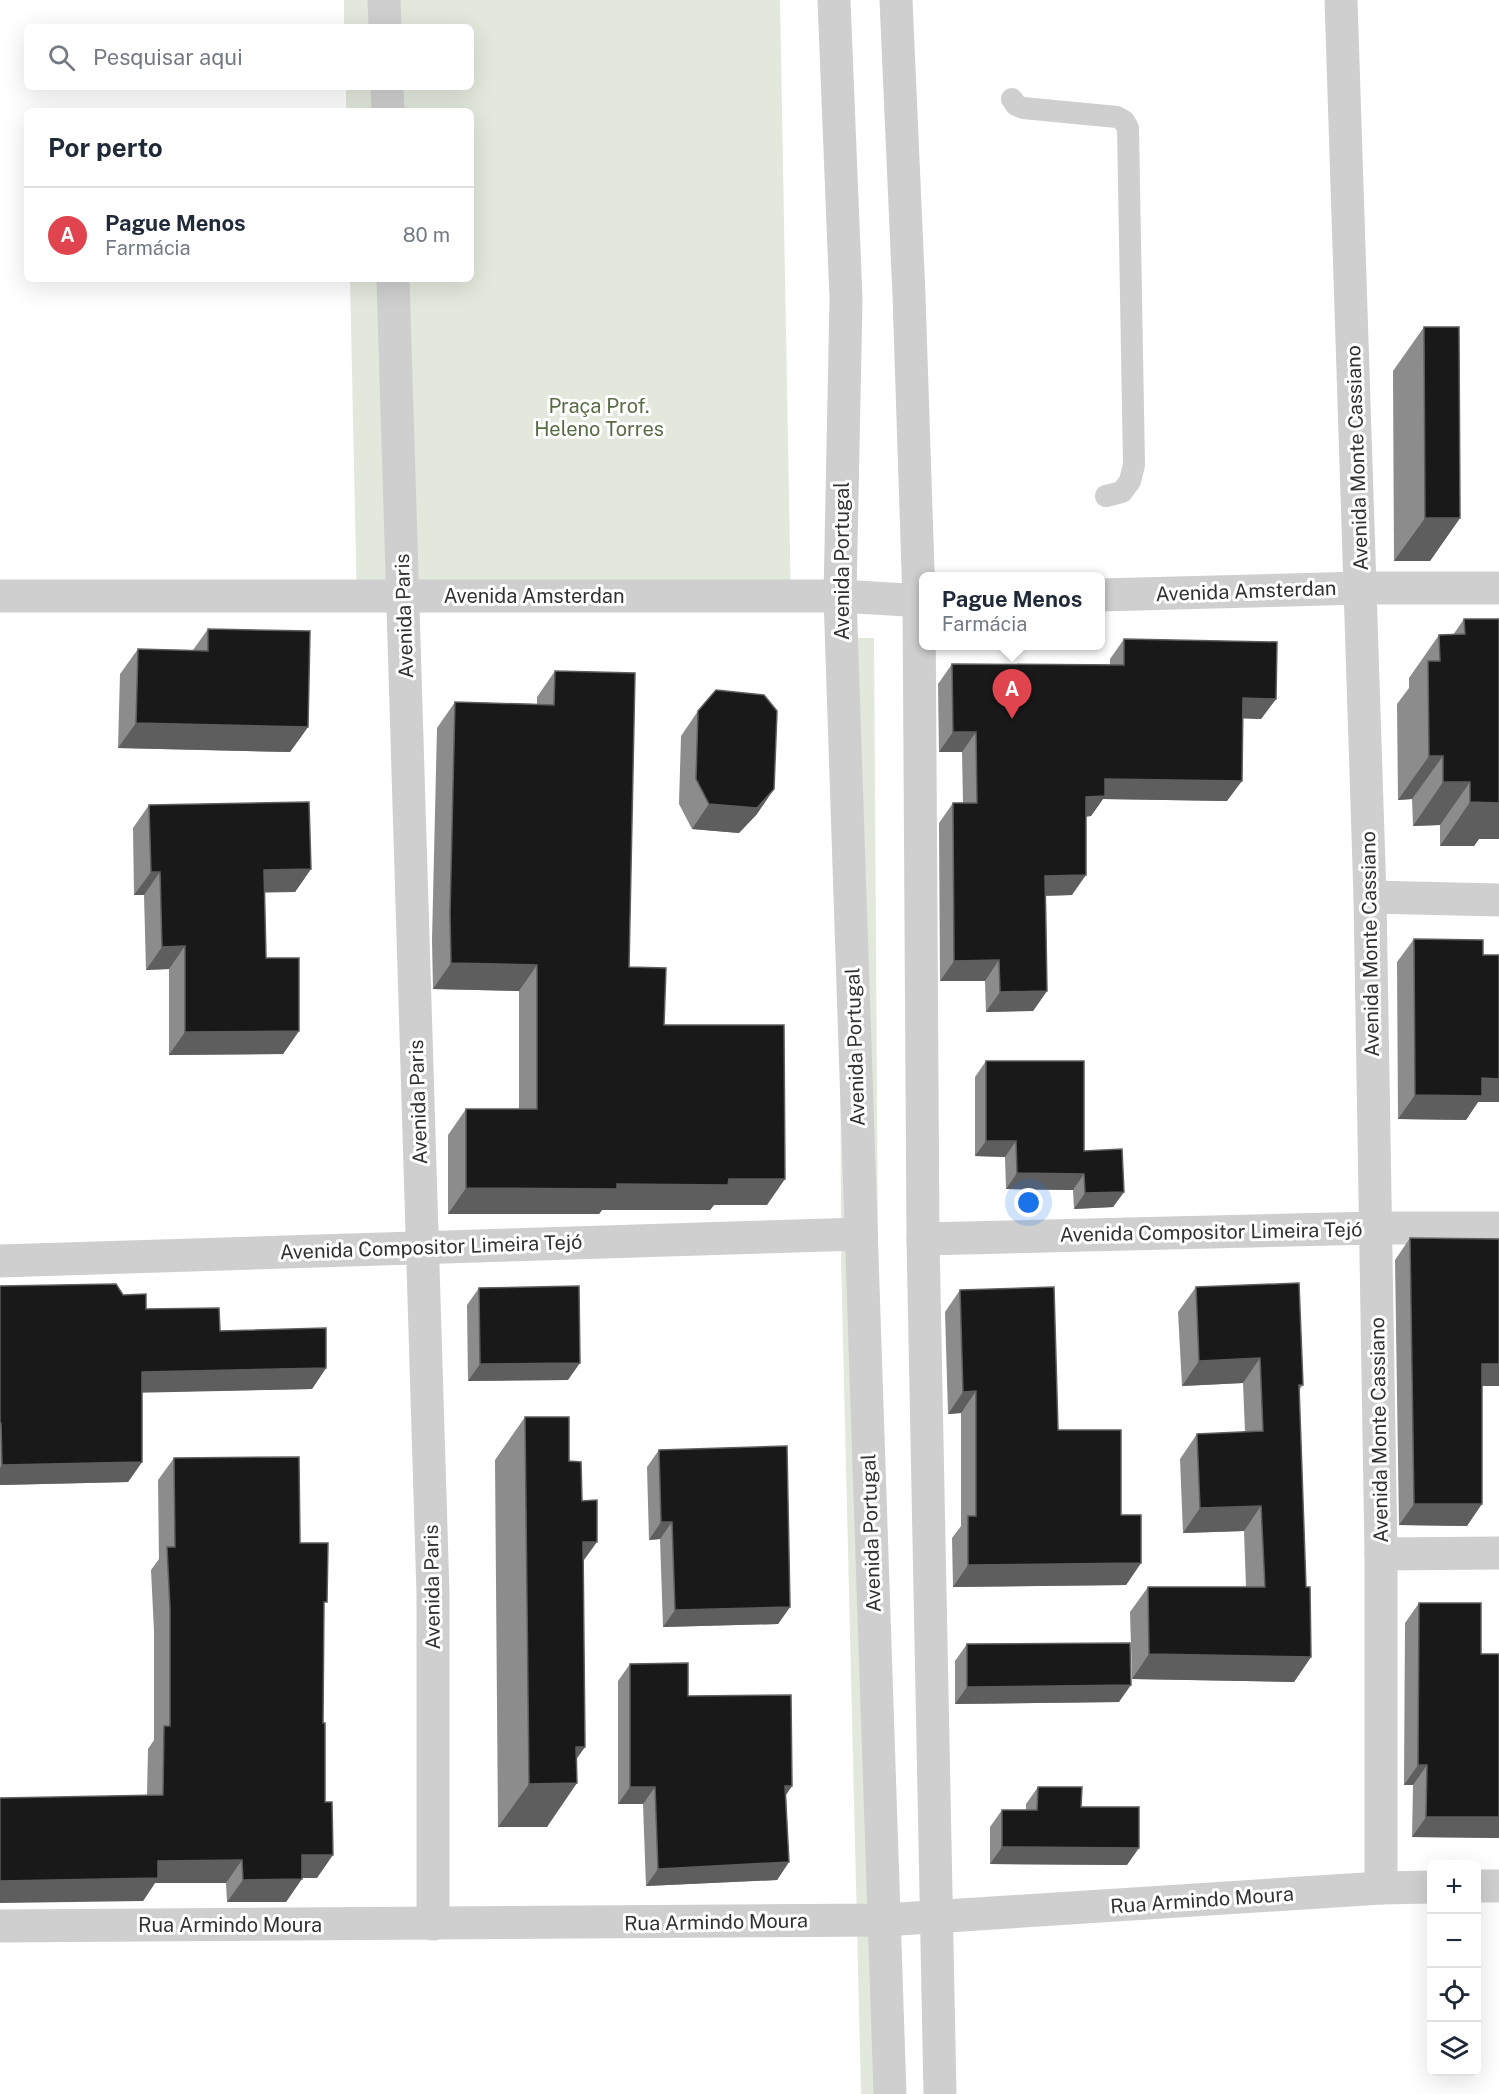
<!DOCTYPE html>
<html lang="pt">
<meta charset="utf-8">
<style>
:root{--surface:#fff;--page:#f6f6f7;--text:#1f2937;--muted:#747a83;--line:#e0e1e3;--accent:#d93025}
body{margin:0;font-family:"Public Sans",sans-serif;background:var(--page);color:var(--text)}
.controls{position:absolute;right:18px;bottom:18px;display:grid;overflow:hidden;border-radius:9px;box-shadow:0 6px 24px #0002}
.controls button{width:54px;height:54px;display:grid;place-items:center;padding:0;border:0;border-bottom:2px solid var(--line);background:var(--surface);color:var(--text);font:30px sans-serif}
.you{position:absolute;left:1029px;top:1203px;width:21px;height:21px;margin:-15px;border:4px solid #fff;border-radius:50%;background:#1a73e8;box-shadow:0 0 0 9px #1a73e833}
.badge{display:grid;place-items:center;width:39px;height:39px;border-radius:50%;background:var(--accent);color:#fff;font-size:20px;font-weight:700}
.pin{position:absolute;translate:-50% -50px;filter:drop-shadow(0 2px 3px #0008)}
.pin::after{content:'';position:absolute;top:32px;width:21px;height:18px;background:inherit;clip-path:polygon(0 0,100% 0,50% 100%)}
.popup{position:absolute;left:919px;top:572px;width:186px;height:78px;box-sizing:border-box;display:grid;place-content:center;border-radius:9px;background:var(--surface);filter:drop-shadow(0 2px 4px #0005);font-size:20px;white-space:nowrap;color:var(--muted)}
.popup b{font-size:22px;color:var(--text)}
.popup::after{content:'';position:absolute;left:50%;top:100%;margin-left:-12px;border:12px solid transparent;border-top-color:var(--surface)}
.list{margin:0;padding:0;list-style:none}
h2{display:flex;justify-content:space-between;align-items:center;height:78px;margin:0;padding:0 24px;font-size:26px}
h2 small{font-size:20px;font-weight:400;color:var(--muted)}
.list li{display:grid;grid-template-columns:39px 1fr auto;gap:18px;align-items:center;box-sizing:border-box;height:96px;padding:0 24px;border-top:2px solid var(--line)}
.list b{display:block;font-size:22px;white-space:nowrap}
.list p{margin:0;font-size:20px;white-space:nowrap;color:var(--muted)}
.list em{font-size:20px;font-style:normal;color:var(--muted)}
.icon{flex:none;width:33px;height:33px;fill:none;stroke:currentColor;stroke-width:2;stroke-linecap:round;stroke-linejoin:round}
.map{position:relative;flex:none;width:1499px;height:2094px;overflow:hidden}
.search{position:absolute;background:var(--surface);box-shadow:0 6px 24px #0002;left:24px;top:24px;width:450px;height:66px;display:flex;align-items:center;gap:15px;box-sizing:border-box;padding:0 21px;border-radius:9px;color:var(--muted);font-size:22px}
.panel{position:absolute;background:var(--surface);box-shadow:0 6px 24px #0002;left:24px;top:108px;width:450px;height:174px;border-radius:9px}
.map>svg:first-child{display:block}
.green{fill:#e2e8dc}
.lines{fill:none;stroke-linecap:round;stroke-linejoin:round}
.service{stroke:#cfcfcf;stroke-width:22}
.minor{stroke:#cfcfcf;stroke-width:33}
.tertiary{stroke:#cfcfcf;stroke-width:33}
.wall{fill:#8c8c8c}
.shaded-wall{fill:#5e5e5e}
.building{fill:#191919;stroke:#5e5e5e;stroke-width:1.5}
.labels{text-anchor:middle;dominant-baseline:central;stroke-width:6;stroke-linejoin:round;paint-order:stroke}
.park-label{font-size:20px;fill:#566a43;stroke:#fff}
.street-label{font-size:20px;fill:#323232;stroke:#fff}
</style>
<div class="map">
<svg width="1499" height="2094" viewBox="0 0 1499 2094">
<rect width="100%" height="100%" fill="#fff"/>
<g class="green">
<path d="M344,0H780L791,607L357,606L350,279H471V111H346V87H471V27H344Z"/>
<path d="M839,638H874L878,1245L895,2094H861L841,1258Z"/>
</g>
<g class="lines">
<path class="service" d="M1012,99L1016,105L1023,108L1117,117L1124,121L1128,128L1134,465L1130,481L1122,492L1106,496"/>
<g class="minor">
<path d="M384,0L385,27"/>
<path d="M1341,0L1370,897L1381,1554V1888"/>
<path d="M387,87L388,111"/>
<path d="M393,279L433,1594V1924"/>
<path d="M1100,595L1361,588H1499"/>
<path d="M0,596H840L924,601"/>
<path d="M1370,897L1499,900"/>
<path d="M923,1239L1375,1228H1499"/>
<path d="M0,1261L861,1234"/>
<path d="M1381,1554L1499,1553"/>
<path d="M1476,1886H1499"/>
<path d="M0,1926L884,1920L1381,1888L1432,1887"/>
</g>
<g class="tertiary">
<path d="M834,0L846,299L840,596L890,2094"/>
<path d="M896,0L909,296L919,601L923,1239L940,2094"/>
</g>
</g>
<g class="wall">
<path d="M1424,327L1460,518L1430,561H1394L1393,371Z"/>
<path d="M1464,619L1479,839L1474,846H1440V825L1413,826L1412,799L1398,800L1397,704L1409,688V678L1439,635H1453Z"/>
<path d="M208,629L308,727L290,752L118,748L120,674L138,649L193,650Z"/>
<path d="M1124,639L1276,699L1261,719L1243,718L1227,801L1103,799L1091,816L1086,817L1072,895L1046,896L1047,991L1033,1011L986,1012L985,981H940L939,823L953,803H963L962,752H939L938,684L952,664L1110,665V659Z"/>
<path d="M555,671L629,967L664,1025L767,1205H714L710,1210H602L599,1214H448V1135L466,1109H519V991L433,989L432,940L437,728L455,702L537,704V697Z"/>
<path d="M698,711L757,814L739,833L692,829L679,804L681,736Z"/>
<path d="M149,805L311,869L295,892H264L266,958L299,1031L283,1054L169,1055V969L146,970L144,895H134L133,828Z"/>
<path d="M1414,939L1478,1102L1466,1120L1398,1119L1397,962Z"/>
<path d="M986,1061L1084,1151L1124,1192L1113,1207L1074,1209L1073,1190L1006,1189L1005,1157L975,1156V1077Z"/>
<path d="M1410,1238L1499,1239V1386H1482L1467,1526L1399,1525L1395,1260Z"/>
<path d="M0,1286L123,1295L146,1309L220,1331L326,1368L312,1389L142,1392V1462L128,1482L0,1485Z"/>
<path d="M1196,1287L1303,1385L1299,1390L1306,1587L1311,1657L1294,1682L1132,1679L1130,1612L1148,1587H1246L1244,1531L1183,1533L1180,1459L1197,1434L1245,1432L1243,1383L1182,1386L1178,1312Z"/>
<path d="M479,1288L568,1380L468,1381L467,1305Z"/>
<path d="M960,1290L1058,1430L1121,1515L1141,1563L1126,1585L953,1587L952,1538L961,1526V1413L948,1414L945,1312Z"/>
<path d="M525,1417L569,1461L583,1562L585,1747L576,1758L547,1827H498L495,1460Z"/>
<path d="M659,1450L790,1607L778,1624L663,1627L660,1539L649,1540L647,1467Z"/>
<path d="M174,1458L300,1543L324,1607L317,1878H302L286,1902H227L226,1883H155L143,1901L147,1796L148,1749L154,1740V1631L151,1570L159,1559L158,1480Z"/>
<path d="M1419,1603L1481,1654L1499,1838L1412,1837L1413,1785H1404L1405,1623Z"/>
<path d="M967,1644L1119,1702L955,1704V1661Z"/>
<path d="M630,1664L688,1696L786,1795L789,1862L777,1880L646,1886L643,1804H618V1681Z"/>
<path d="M1038,1787L1081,1807L1127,1865L990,1864V1827L1002,1810H1026V1804Z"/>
</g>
<g class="shaded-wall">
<path d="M1425,518H1460L1430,561H1394Z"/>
<path d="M1243,698L1276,699L1261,719L1229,718Z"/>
<path d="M136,723L308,727L290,752L118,748Z"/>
<path d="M953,732H976L962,752H939Z"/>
<path d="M1429,756H1443L1412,799L1398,800Z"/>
<path d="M1105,779L1242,781L1227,801L1103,799L1091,816L1072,817L1086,797Z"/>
<path d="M1443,782H1470L1440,825L1413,826Z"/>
<path d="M774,789L757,814L739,833L692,829L709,804Z"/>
<path d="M1470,802L1499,803V839H1479L1474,846H1440Z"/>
<path d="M311,869L295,892L248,893L264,870Z"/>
<path d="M151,872H160L144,895H134Z"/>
<path d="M1086,875L1072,895L1031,896L1045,876Z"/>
<path d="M185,946L169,969L146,970L162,947Z"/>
<path d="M999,960L985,981H940L954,961Z"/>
<path d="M451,963L537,965L519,991L433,989Z"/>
<path d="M1047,991L1033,1011L986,1012L1000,992Z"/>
<path d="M299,1031L283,1054L169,1055L185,1032Z"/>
<path d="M1482,1078L1499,1079V1102H1478L1466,1120L1398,1119L1415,1095Z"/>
<path d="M986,1141H1016L1005,1157L975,1156Z"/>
<path d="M1017,1173L1084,1174L1073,1190L1006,1189Z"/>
<path d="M729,1179H785L767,1205H714L710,1210H602L599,1214H448L466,1188L617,1184Z"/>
<path d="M1124,1192L1113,1207L1074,1209L1085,1193Z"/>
<path d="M1260,1358L1243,1383L1182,1386L1199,1361Z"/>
<path d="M580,1363L568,1380L468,1381L480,1364Z"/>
<path d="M1482,1364H1499V1386H1467Z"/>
<path d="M326,1368L312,1389L127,1393L142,1372Z"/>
<path d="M976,1391L961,1413L948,1414L963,1392Z"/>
<path d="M142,1462L128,1482L0,1485V1468L2,1465Z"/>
<path d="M1414,1504H1482L1467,1526L1399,1525Z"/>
<path d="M1261,1506L1244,1531L1183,1533L1200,1508Z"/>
<path d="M661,1522H672L660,1539L649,1540Z"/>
<path d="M583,1542H597L566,1585Z"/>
<path d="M1141,1563L1126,1585L953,1587L968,1565Z"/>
<path d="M790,1607L778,1624L663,1627L675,1610Z"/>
<path d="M1149,1654L1311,1657L1294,1682L1132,1679Z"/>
<path d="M1131,1685L1119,1702L955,1704L967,1687Z"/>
<path d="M576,1747H585L559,1784L577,1783L547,1827H498L529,1784Z"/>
<path d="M1418,1765H1427L1413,1785H1404Z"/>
<path d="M785,1786H792L780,1804Z"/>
<path d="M630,1787H655L643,1804H618Z"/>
<path d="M1426,1817H1499V1838L1412,1837Z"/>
<path d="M1002,1847L1139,1848L1127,1865L990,1864Z"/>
<path d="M302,1855H333L317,1878H286Z"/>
<path d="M242,1860L226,1883H155L143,1901L0,1903V1881L158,1861Z"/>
<path d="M789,1862L777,1880L646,1886L658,1869Z"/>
<path d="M302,1879L286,1902H227L243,1880Z"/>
</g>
<g class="building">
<path d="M1424,327H1459L1460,518H1425Z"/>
<path d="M1464,619H1499V803L1470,802V782H1443V756H1429L1428,661H1440L1439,635L1465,634Z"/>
<path d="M208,629L310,631L308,727L136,723L138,649L208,651Z"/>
<path d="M1124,639L1277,642L1276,699L1243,698L1242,781L1105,779V796L1086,797V875L1045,876L1047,991L1000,992L999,960L954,961L953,803H977L976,732H953L952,664L1124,665Z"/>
<path d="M555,671L635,673L629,967L666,968L664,1025H784L785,1179H729L728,1185L617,1184V1189L466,1188V1109H537V965L451,963L450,914L455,702L554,705Z"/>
<path d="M716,690L764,695L777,711L774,789L757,808L709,804L696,779L698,711Z"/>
<path d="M309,802L311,869L264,870L266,958H299V1031L185,1032V946L162,947L160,872H151L149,805Z"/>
<path d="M1414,939L1483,940V955H1499V1079L1482,1078V1096L1415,1095Z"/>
<path d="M986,1061H1084V1151L1122,1149L1124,1192L1085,1193L1084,1174L1017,1173L1016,1141H986Z"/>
<path d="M1410,1238L1499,1239V1364H1482V1504H1414Z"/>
<path d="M1299,1283L1303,1385H1299L1306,1587H1310L1311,1657L1149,1654L1148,1587H1265L1261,1506L1200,1508L1197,1434L1263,1431L1260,1358L1199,1361L1196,1287Z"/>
<path d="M116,1284L123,1295L146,1294V1309L219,1308L220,1331L326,1328V1368L142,1372V1462L2,1465L1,1423H0V1286Z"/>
<path d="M579,1286L580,1363L480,1364L479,1288Z"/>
<path d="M1054,1287L1058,1430H1121V1515H1141V1563L968,1565V1516H976V1391L963,1392L960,1290Z"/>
<path d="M525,1417H569V1461L581,1462L582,1501L597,1500V1542H583L585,1747H576L577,1783L529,1784Z"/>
<path d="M787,1446L790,1607L675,1610L672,1522H661L659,1450Z"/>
<path d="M299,1457L300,1543H328L327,1602H324L323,1723H325V1802H332L333,1855H302V1879L243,1880L242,1860L158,1861V1878L0,1881V1798L163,1795L164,1726H170V1608L167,1547H175L174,1458Z"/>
<path d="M1419,1603H1481V1654H1499V1817H1426L1427,1765H1418Z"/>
<path d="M1130,1643L1131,1685L967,1687V1644Z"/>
<path d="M688,1663V1696L791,1695L792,1786H785L789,1862L658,1869L655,1787H630V1664Z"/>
<path d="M1038,1787H1082L1081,1807H1139V1848L1002,1847V1810H1037Z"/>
</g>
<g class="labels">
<g class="park-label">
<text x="599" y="406">Praça Prof.<tspan x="599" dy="23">Heleno Torres</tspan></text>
</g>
<g class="street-label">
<text transform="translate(1357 458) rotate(-92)">Avenida Monte Cassiano</text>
<text transform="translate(842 561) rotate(-90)">Avenida Portugal</text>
<text transform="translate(1246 591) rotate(-2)">Avenida Amsterdan</text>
<text x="534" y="596">Avenida Amsterdan</text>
<text transform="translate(404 616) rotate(-92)">Avenida Paris</text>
<text transform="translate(1370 944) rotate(-91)">Avenida Monte Cassiano</text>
<text transform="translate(855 1047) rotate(-92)">Avenida Portugal</text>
<text transform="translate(418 1102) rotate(-92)">Avenida Paris</text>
<text transform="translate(1211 1232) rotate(-1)">Avenida Compositor Limeira Tejó</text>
<text transform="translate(431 1247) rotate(-2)">Avenida Compositor Limeira Tejó</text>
<text transform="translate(1379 1430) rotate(-91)">Avenida Monte Cassiano</text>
<text transform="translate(871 1533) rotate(-92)">Avenida Portugal</text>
<text transform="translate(432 1587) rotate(-91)">Avenida Paris</text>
<text transform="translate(1202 1900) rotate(-4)">Rua Armindo Moura</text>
<text transform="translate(716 1922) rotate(-1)">Rua Armindo Moura</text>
<text x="230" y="1925">Rua Armindo Moura</text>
</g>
</g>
</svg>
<div class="controls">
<button>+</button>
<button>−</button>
<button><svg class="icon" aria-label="locate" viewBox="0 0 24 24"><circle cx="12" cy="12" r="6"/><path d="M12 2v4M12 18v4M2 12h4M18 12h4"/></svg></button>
<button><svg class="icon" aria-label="layers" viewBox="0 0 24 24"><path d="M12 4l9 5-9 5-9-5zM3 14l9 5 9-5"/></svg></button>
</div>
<div class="you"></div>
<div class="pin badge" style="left:1012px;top:719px;background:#e0444e">A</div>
<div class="popup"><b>Pague Menos</b>Farmácia</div>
<div class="search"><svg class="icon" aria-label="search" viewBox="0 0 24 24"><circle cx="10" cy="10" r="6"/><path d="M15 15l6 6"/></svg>Pesquisar aqui</div>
<section class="panel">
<h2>Por perto<small></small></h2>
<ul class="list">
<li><span class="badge" style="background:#e0444e">A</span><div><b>Pague Menos</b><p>Farmácia</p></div><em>80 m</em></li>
</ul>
</section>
</div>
